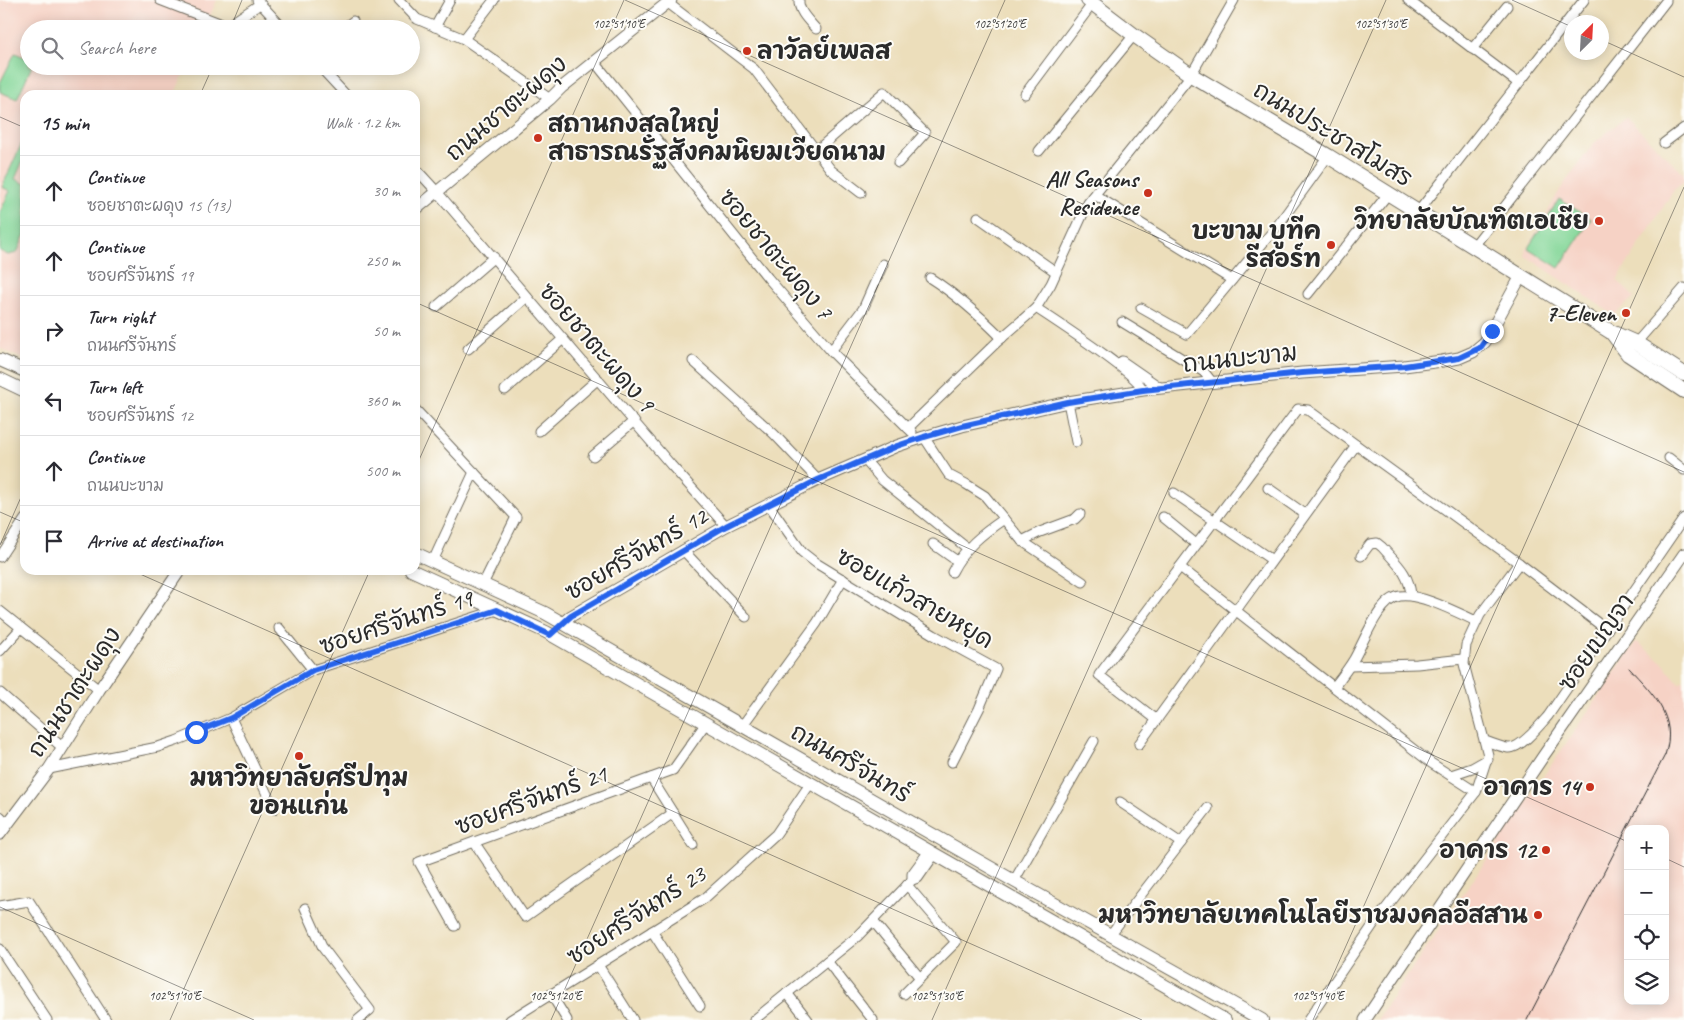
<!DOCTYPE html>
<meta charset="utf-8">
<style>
:root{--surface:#fff;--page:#f2f2f3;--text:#2b2b33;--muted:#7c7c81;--line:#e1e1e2}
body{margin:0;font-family:Caveat,"Playpen Sans Thai",sans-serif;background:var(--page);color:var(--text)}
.controls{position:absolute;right:15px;bottom:15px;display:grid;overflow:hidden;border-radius:10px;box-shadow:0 2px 12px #0003}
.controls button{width:45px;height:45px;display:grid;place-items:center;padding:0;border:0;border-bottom:1px solid var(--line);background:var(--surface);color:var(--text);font:25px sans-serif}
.compass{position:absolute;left:1564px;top:15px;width:45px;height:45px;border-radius:50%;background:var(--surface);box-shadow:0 2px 12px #0003;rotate:24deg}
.stop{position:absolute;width:15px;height:15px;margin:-11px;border:4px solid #2563eb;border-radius:50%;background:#fff}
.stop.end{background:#2563eb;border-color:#fff;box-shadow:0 1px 5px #0008}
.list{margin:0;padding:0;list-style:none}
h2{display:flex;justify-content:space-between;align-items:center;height:65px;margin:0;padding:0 20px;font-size:21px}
h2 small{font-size:16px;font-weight:400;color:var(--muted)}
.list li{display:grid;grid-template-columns:32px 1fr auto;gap:15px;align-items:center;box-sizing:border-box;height:70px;padding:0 20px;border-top:1px solid var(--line)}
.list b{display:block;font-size:19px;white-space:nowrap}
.list p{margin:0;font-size:16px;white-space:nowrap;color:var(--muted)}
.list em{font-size:16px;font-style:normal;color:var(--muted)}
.icon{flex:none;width:28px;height:28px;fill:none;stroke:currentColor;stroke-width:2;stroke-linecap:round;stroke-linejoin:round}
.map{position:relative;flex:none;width:1684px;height:1020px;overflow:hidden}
.search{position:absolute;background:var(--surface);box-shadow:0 2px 12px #0003;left:20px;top:20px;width:400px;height:55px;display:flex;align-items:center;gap:12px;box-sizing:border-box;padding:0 18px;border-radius:28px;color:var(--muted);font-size:19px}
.panel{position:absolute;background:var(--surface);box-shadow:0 2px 12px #0003;left:20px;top:90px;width:400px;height:485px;border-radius:15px}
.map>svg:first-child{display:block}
.built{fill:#f6d2c5;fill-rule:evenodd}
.green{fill:#84d799;stroke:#588162}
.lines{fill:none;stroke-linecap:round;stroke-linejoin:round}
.minor-casing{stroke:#6f6a5d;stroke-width:11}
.tertiary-casing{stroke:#6f6a5d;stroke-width:13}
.secondary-casing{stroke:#6f6a5d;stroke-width:14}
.primary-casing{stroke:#6f6a5d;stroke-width:16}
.minor{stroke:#fff;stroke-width:9}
.tertiary{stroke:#fff;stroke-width:11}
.secondary{stroke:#fff;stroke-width:12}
.primary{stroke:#fff;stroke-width:14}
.tram{stroke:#2b2b2b;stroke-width:1}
.route{stroke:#2563eb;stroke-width:6}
.ticks{fill:none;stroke:#2b2b2b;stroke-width:1;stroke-opacity:0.45}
.poi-dot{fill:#c8321e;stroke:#fdfcf7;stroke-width:2}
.labels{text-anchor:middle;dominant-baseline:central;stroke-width:4;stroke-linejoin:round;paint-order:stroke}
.poi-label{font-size:24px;font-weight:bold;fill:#2b2b2b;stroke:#fdfcf7;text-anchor:end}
.street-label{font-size:24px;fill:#2b2b2b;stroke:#fdfcf7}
.ticks-label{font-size:12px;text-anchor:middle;fill:#2b2b2b;stroke:#fdfcf7;stroke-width:4;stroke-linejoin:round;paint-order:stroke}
</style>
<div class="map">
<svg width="1684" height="1020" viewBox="0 0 1684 1020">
<rect width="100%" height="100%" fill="#fdfcf7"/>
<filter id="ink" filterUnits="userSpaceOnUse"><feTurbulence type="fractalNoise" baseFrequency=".02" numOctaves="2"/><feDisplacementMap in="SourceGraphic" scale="10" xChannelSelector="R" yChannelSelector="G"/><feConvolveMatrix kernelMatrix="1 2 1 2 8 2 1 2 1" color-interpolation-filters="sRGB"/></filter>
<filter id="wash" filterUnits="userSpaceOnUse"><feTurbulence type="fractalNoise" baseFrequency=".0096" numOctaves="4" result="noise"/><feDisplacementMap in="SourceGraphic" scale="20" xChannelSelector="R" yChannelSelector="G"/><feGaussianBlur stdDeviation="1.12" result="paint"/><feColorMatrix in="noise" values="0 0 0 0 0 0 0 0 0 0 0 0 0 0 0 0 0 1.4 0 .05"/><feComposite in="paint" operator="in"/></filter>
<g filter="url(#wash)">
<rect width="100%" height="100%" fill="#ecdebb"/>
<g class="built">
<path d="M0,0H217L204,29H29V66H187L174,95H25V360L0,348Z"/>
<path d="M1626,117L1684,174V181L1674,190L1617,280L1634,297L1614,315L1526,256V250L1561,188L1593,144Z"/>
<path d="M1636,641L1662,662L1679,683L1684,680V1020H1377ZM1628,829H1665V1001H1628Z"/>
</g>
<g class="green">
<path d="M15,53L29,59V66H32L17,99L0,92V83Z"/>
<path d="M25,136V156L15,179L25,184V234L17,253L8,255L0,251V212L10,191L2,187Z"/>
<path d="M1559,199L1591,219L1559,268L1528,248Z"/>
</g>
</g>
<g filter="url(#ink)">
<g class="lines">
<defs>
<g id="minor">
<path d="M160,0L227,26L260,4"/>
<path d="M257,0L284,29"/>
<path d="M399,0L417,19L464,39L550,99"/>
<path d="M799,0C798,11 809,21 816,29"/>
<path d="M1408,0L1518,83"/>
<path d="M668,3L754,69L831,170L861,193"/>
<path d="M435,27L450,0"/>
<path d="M343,29L353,21"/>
<path d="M464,39L494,0"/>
<path d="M1472,49L1507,6"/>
<path d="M594,61L768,278L831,351L912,432"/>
<path d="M319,66L346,95"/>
<path d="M1025,94L1093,3"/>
<path d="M1664,143L1684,128"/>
<path d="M816,151L884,92L925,133L898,163"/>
<path d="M1039,151L1134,35"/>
<path d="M415,168L438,193L671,465L726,526"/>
<path d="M1095,195L1232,280"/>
<path d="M1418,212L1584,0"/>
<path d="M978,217L1056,272"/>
<path d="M1473,247L1666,1"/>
<path d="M930,278C957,295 979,315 1002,338"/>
<path d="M1308,294L1388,194"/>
<path d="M436,307L494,257"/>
<path d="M1036,308C1055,321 1138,374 1143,390"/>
<path d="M1141,308L1187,334L1278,225L1328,156"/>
<path d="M1122,322L1204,372L1212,382"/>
<path d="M1636,343L1684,288"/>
<path d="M468,349L527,297"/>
<path d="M831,351L863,309L883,264"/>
<path d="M693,361L774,434L818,480"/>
<path d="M1122,361L1161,388"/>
<path d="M505,390L563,339"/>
<path d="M1068,402L1076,442"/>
<path d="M415,409L516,517L483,584"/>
<path d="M908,428L997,342L1036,308L1051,284L1088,203L1191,75L1234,0"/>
<path d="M539,431L598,379"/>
<path d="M924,437L949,475L966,484L985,496L1022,541L1083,582"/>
<path d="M593,456L634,421"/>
<path d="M1669,458L1684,470"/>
<path d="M865,460L882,480L967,548"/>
<path d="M1268,488L1305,514"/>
<path d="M1174,493L1272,560"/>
<path d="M769,505L802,552L816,563L934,635L996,669L979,709L952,762"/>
<path d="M1163,517L1196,544"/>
<path d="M1022,541L1040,532L1075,519L1080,514"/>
<path d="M933,544L957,561"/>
<path d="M683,550L746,617"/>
<path d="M1361,556L1370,544L1377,543L1382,547C1396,563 1410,574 1411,596"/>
<path d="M0,557L25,519"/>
<path d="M433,561L474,472"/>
<path d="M1180,567L1431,763L1476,792"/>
<path d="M952,572C964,548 982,534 1004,519"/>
<path d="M0,611L99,690"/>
<path d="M279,628L313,670"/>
<path d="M0,651L21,628"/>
<path d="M1350,666L1417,664L1463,659"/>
<path d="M1334,687C1341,678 1348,669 1354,659C1364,642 1379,599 1400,596C1420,593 1458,613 1476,621"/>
<path d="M0,693L63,748"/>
<path d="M231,718L274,809"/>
<path d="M1157,720L1099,675L1298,409L1308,410L1519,563L1607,630"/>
<path d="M742,726L817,623L843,579"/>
<path d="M1485,741C1492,743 1500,747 1508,748C1521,749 1540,725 1548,716L1684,518"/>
<path d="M1139,744L1356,445"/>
<path d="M49,769L158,747L176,741L231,718L313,670L497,610"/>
<path d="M1451,775L1472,768L1488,759"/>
<path d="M651,778L693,845"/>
<path d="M1120,802L1181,843"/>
<path d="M0,816L8,824"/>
<path d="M474,842L525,917L673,813"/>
<path d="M912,880V874L929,851"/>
<path d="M1014,881L1094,741"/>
<path d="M0,906L29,901L106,1020"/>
<path d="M305,908L323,948L370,1010L358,1020"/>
<path d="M873,921L920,978"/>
<path d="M455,926L419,862L673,770L706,723"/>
<path d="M652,931L700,1006"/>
<path d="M1110,935L1208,808"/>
<path d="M0,949L47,1020"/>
<path d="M827,961L873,1020"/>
<path d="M598,965L633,1020"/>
<path d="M787,993L808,1020"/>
<path d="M551,994L567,1020"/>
<path d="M904,994L956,942L907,885"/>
<path d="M510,1020L705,898L776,834L810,784"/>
<path d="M754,1020L858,936L912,880L918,878L934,855"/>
<path d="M1308,1020L1373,925L1476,792L1488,755L1464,664L1466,645L1480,615L1519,563"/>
</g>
<g id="tertiary">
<path d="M415,210L550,99L561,88L671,0"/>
<path d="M563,623L571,616L726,526L818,480L897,446L924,437L962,426L1068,402L1143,390L1302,373L1404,366L1442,361L1459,358L1473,352L1485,342L1521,276"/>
<path d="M0,834L49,769L99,690L180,570"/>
<path d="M1365,1020L1544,755L1684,554"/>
</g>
<g id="secondary">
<path d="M0,360L25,371"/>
<path d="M0,379L25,391"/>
<path d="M415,553L545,613L1014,881L1262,1020"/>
<path d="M411,570L546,632L1225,1020"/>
</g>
<g id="primary">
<path d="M1088,0L1134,35L1191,75L1328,156L1611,332L1636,343L1684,374"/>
<path d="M1613,334L1628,354L1684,391"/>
</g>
</defs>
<use href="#minor" class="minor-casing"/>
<use href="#tertiary" class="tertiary-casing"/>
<use href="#secondary" class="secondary-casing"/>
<use href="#primary" class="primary-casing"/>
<use href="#minor" class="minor"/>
<use href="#tertiary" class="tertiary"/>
<use href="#secondary" class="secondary"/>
<use href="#primary" class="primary"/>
<path class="tram" d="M1527,1020L1665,755C1678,717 1653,694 1629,668"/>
</g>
</g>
<g class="lines" filter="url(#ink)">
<path class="route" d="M196,732L231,718L313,670L497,610L550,635L571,616L726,526L818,480L897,446L924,437L962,426L1068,402L1143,390L1302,373L1404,366L1459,358L1480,348L1492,331"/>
</g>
<path class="ticks" d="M625,0L1684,472M1512,0L1572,27M230,29L242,0M1602,40L1684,77M200,95L213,66M0,117L25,128M415,302L1628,842M415,469L624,0M0,512L25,523M0,545L25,488M131,570L1142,1020M1665,858L1684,867M0,907L254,1020M170,1020L370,570M551,1020L1005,0M932,1020L1386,0M1313,1020L1684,187"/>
<g class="poi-dot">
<circle cx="747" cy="51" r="5"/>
<circle cx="538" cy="138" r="5"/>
<circle cx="1148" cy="193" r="5"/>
<circle cx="1599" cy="221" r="5"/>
<circle cx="1331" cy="245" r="5"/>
<circle cx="1626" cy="313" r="5"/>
<circle cx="299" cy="756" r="5"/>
<circle cx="1590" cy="787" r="5"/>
<circle cx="1546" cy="850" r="5"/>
<circle cx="1538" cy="915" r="5"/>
</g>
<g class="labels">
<g class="poi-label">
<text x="757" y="51" text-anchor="start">ลาวัลย์เพลส</text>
<text x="548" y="124" text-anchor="start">สถานกงสุลใหญ่<tspan x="548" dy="28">สาธารณรัฐสังคมนิยมเวียดนาม</tspan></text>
<text x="1138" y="179">All Seasons<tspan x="1138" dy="28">Residence</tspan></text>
<text x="1589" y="221">วิทยาลัยบัณฑิตเอเชีย</text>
<text x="1321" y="231">บะขาม บูทีค<tspan x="1321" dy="28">รีสอร์ท</tspan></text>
<text x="1616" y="313">7-Eleven</text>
<text x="299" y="778" text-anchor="middle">มหาวิทยาลัยศรีปทุม<tspan x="299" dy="28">ขอนแก่น</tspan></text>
<text x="1580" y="787">อาคาร 14</text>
<text x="1536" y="850">อาคาร 12</text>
<text x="1528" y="915">มหาวิทยาลัยเทคโนโลยีราชมงคลอีสสาน</text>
</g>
<g class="street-label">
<text transform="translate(506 108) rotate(-40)">ถนนชาตะผดุง</text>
<text transform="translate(1333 134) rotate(31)">ถนนประชาสโมสร</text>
<text transform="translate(776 254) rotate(50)">ซอยชาตะผดุง 7</text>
<text transform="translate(597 347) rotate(49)">ซอยชาตะผดุง 9</text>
<text transform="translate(1240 358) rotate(-6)">ถนนบะขาม</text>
<text transform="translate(636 554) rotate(-30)">ซอยศรีจันทร์ 12</text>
<text transform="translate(915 598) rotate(30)">ซอยแก้วสายหยุด</text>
<text transform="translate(396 622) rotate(-18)">ซอยศรีจันทร์ 19</text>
<text transform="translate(1596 642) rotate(-55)">ซอยเบญจา</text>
<text transform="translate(74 692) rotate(-57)">ถนนชาตะผดุง</text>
<text transform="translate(851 763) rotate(30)">ถนนศรีจันทร์</text>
<text transform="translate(531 800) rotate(-20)">ซอยศรีจันทร์ 21</text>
<text transform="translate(636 915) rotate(-33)">ซอยศรีจันทร์ 23</text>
</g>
</g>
<g class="ticks-label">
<text x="619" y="28">102°51'10"E</text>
<text x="1000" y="28">102°51'20"E</text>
<text x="1381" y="28">102°51'30"E</text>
<text x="175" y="1000">102°51'10"E</text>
<text x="556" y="1000">102°51'20"E</text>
<text x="937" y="1000">102°51'30"E</text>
<text x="1318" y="1000">102°51'40"E</text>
</g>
</svg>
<div class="controls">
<button>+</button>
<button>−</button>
<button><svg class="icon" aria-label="locate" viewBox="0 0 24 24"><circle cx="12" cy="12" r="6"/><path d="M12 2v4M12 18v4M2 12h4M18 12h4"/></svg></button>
<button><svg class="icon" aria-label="layers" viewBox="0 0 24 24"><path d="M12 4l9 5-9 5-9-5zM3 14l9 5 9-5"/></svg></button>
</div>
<svg class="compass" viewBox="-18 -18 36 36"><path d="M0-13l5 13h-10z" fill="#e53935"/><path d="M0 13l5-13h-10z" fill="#7c7c81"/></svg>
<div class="stop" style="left:196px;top:732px"></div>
<div class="stop end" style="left:1492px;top:331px"></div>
<div class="search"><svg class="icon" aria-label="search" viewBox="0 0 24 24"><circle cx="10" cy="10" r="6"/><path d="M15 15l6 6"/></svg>Search here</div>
<section class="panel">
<h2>15 min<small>Walk · 1.2 km</small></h2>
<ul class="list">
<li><svg class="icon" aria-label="ahead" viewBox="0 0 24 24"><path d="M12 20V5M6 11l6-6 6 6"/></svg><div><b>Continue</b><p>ซอยชาตะผดุง 15 (13)</p></div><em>30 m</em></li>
<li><svg class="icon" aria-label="ahead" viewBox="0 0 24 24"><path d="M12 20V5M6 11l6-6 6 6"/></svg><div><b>Continue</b><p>ซอยศรีจันทร์ 19</p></div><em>250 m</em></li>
<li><svg class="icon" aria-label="right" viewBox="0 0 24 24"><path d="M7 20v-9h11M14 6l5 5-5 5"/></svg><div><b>Turn right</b><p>ถนนศรีจันทร์</p></div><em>50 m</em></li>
<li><svg class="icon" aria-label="left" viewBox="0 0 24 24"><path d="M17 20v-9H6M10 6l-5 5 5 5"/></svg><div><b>Turn left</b><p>ซอยศรีจันทร์ 12</p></div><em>360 m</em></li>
<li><svg class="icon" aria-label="ahead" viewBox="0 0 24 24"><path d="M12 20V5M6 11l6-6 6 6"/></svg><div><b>Continue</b><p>ถนนบะขาม</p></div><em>500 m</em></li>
<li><svg class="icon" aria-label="arrive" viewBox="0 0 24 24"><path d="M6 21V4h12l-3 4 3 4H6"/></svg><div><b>Arrive at destination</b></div></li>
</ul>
</section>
</div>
